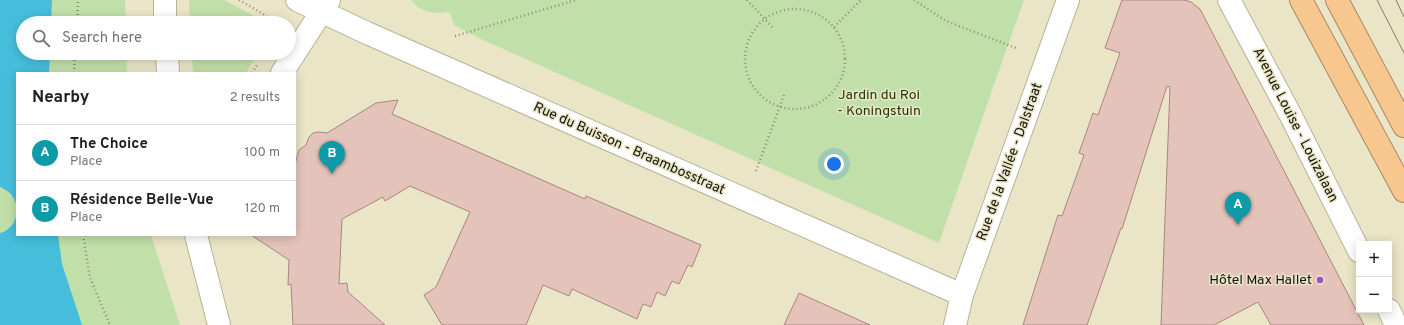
<!DOCTYPE html>
<meta charset="utf-8">
<style>
:root{--surface:#fff;--page:#f2f2f2;--text:#202124;--muted:#757577;--line:#e0e0e0;--accent:#9c52c5}
body{margin:0;font-family:Overpass,sans-serif;background:var(--page);color:var(--text)}
.controls{position:absolute;right:12px;bottom:12px;display:grid;overflow:hidden;border-radius:0px;box-shadow:0 2px 10px #0003}
.controls button{width:36px;height:36px;display:grid;place-items:center;padding:0;border:0;border-bottom:1px solid var(--line);background:var(--surface);color:var(--text);font:20px sans-serif}
.you{position:absolute;left:834px;top:164px;width:14px;height:14px;margin:-10px;border:3px solid #fff;border-radius:50%;background:#1a73e8;box-shadow:0 0 0 6px #1a73e833}
.badge{display:grid;place-items:center;width:26px;height:26px;border-radius:50%;background:var(--accent);color:#fff;font-size:13px;font-weight:700}
.pin{position:absolute;translate:-50% -33px;filter:drop-shadow(0 1px 2px #0008)}
.pin::after{content:'';position:absolute;top:21px;width:14px;height:12px;background:inherit;clip-path:polygon(0 0,100% 0,50% 100%)}
.list{margin:0;padding:0;list-style:none}
h2{display:flex;justify-content:space-between;align-items:center;height:52px;margin:0;padding:0 16px;font-size:17px}
h2 small{font-size:13px;font-weight:400;color:var(--muted)}
.list li{display:grid;grid-template-columns:26px 1fr auto;gap:12px;align-items:center;box-sizing:border-box;height:56px;padding:0 16px;border-top:1px solid var(--line)}
.list b{display:block;font-size:15px;white-space:nowrap}
.list p{margin:0;font-size:13px;white-space:nowrap;color:var(--muted)}
.list em{font-size:13px;font-style:normal;color:var(--muted)}
.icon{flex:none;width:22px;height:22px;fill:none;stroke:currentColor;stroke-width:2;stroke-linecap:round;stroke-linejoin:round}
.map{position:relative;flex:none;width:1404px;height:325px;overflow:hidden}
.search{position:absolute;background:var(--surface);box-shadow:0 2px 10px #0003;left:16px;top:16px;width:280px;height:44px;display:flex;align-items:center;gap:10px;box-sizing:border-box;padding:0 14px;border-radius:22px;color:var(--muted);font-size:15px}
.panel{position:absolute;background:var(--surface);box-shadow:0 2px 10px #0003;left:16px;top:72px;width:280px;height:164px;border-radius:0px}
.map>svg:first-child{display:block}
.green{fill:#c1e0a9}
.water{fill:#46bedb}
.building{fill:#e4c3bb;stroke:#a6877f}
.lines{fill:none;stroke-linecap:round;stroke-linejoin:round}
.street-casing{stroke:#b8b396;stroke-width:24}
.secondary-casing{stroke:#b8b396;stroke-width:24}
.highway-casing{stroke:#a98960;stroke-width:24}
.path{stroke:#918d77;stroke-width:2.5;stroke-dasharray:1 3;stroke-linecap:butt}
.street{stroke:#fff;stroke-width:22}
.secondary{stroke:#fff;stroke-width:22}
.highway{stroke:#f7c78f;stroke-width:22}
.tram{stroke:#827f6a;stroke-width:1}
.poi-dot{fill:#9c52c5;stroke:#eae5c7;stroke-width:1.5}
.labels{text-anchor:middle;dominant-baseline:central;stroke-width:3;stroke-linejoin:round;paint-order:stroke}
.park-label{font-size:14px;fill:#1f3800;stroke:#eae5c7}
.street-label{font-size:14px;fill:#17150a;stroke:#eae5c7}
.poi-label{font-size:14px;fill:#17150a;stroke:#eae5c7;text-anchor:end}
</style>
<div class="map">
<svg width="1404" height="325" viewBox="0 0 1404 325">
<rect width="100%" height="100%" fill="#eae5c7"/>
<g class="green">
<path d="M0,0H125L126,23H23V53H126L127,73H17V235H151L180,325H0Z"/>
<path d="M189,0H224L267,23H190Z"/>
<path d="M411,0H1024L1005,53L939,243L483,40L454,25L450,12C435,14 421,13 411,0Z"/>
<path d="M192,53H258L246,73H193Z"/>
</g>
<path class="water" d="M0,0H52L51,23H23V53H50L49,73H17V235H58L62,264L82,325H0V233C17,229 22,207 11,194C8,191 4,189 0,187Z"/>
<g class="building">
<path d="M1122,0H1184L1191,2L1200,9L1364,325H1271L1258,302L1214,325H1161L1170,87L1167,86L1122,229L1121,228L1087,325H1023L1058,215L1062,216L1084,155L1079,153L1093,113L1098,115L1120,53L1105,48Z"/>
<path d="M398,100L392,114L585,199L586,196L701,245L692,267L688,265L679,284L672,281L665,296L657,292L651,307L643,304L637,319L572,289L569,296L543,285L526,325H442L424,295L436,287L470,212L410,186L385,201L383,197L342,219L339,284L347,283L348,292L385,325H293L291,284L288,285L289,260L251,235H295V164L299,150L306,145L309,137L313,133L319,132L327,133L376,103Z"/>
<path d="M799,293L870,325H784Z"/>
</g>
<g class="lines">
<defs>
<g id="street">
<path d="M297,0L367,33L962,295"/>
<path d="M165,23V0"/>
<path d="M167,53L168,73"/>
<path d="M282,73L329,0"/>
<path d="M196,235L219,325"/>
<path d="M955,325L962,295L1068,0"/>
</g>
<g id="secondary">
<path d="M1229,0L1291,116L1359,251"/>
<path d="M1389,310L1396,325"/>
</g>
<g id="highway">
<path d="M1301,0L1404,191"/>
<path d="M1337,0L1404,126"/>
</g>
</defs>
<use href="#street" class="street-casing"/>
<use href="#secondary" class="secondary-casing"/>
<use href="#highway" class="highway-casing"/>
<g class="path">
<path d="M239,0L265,15L273,23"/>
<path d="M747,0L773,28"/>
<path d="M914,0L946,21L1016,48"/>
<circle cx="795" cy="59" r="50"/>
<path d="M77,23L78,0"/>
<path d="M834,27L861,0"/>
<path d="M455,36L576,0"/>
<path d="M74,73L75,53"/>
<path d="M252,73L257,65"/>
<path d="M756,171L784,95"/>
<path d="M83,235L90,278L110,325"/>
</g>
<use href="#street" class="street"/>
<use href="#secondary" class="secondary"/>
<use href="#highway" class="highway"/>
<g class="tram">
<path d="M1377,0L1404,53"/>
<path d="M1396,0L1404,17"/>
</g>
</g>
<circle class="poi-dot" cx="1320" cy="280" r="4"/>
<g class="labels">
<g class="park-label">
<text x="879" y="95">Jardin du Roi<tspan x="879" dy="16">- Koningstuin</tspan></text>
</g>
<g class="street-label">
<text transform="translate(1295 125) rotate(63)">Avenue Louise - Louizalaan</text>
<text transform="translate(629 149) rotate(24)">Rue du Buisson - Braambosstraat</text>
<text transform="translate(1010 162) rotate(-70)">Rue de la Vallée - Dalstraat</text>
</g>
<g class="poi-label">
<text x="1312" y="280">Hôtel Max Hallet</text>
</g>
</g>
</svg>
<div class="controls">
<button>+</button>
<button>−</button>
</div>
<div class="you"></div>
<div class="pin badge" style="left:1238px;top:225px;background:#0f9aa8">A</div>
<div class="pin badge" style="left:332px;top:174px;background:#0f9aa8">B</div>
<div class="search"><svg class="icon" aria-label="search" viewBox="0 0 24 24"><circle cx="10" cy="10" r="6"/><path d="M15 15l6 6"/></svg>Search here</div>
<section class="panel">
<h2>Nearby<small>2 results</small></h2>
<ul class="list">
<li><span class="badge" style="background:#0f9aa8">A</span><div><b>The Choice</b><p>Place</p></div><em>100 m</em></li>
<li><span class="badge" style="background:#0f9aa8">B</span><div><b>Résidence Belle-Vue</b><p>Place</p></div><em>120 m</em></li>
</ul>
</section>
</div>
